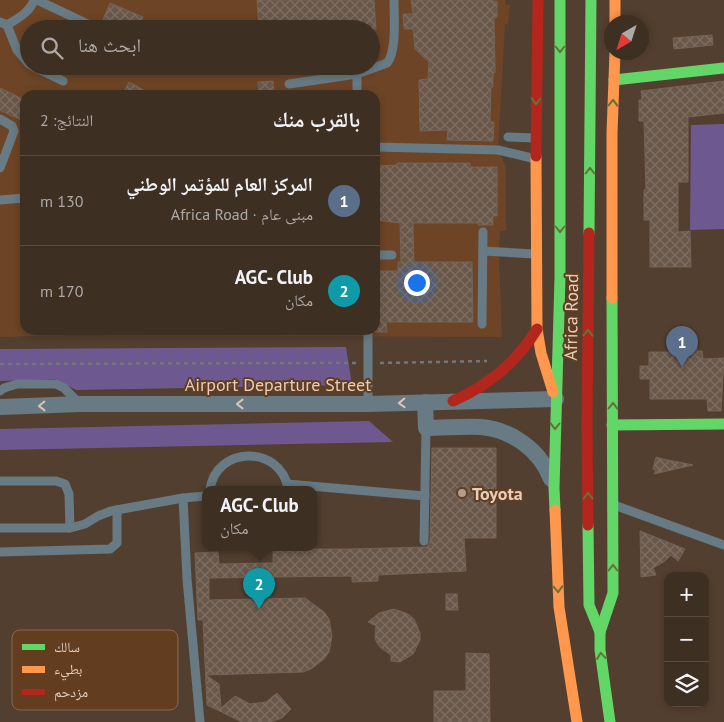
<!DOCTYPE html>
<html lang="ar">
<meta charset="utf-8">
<style>
:root{--surface:#3e2f23;--page:#493b30;--text:#f1f3f6;--muted:#ada9a6;--line:#574a41;--accent:#ea580c}
body{margin:0;font-family:"PT Sans","Noto Naskh Arabic",sans-serif;background:var(--page);color:var(--text);direction:rtl}
.controls{position:absolute;right:15px;bottom:15px;display:grid;overflow:hidden;border-radius:10px;box-shadow:0 2px 8px #0003}
.controls button{width:45px;height:45px;display:grid;place-items:center;padding:0;border:0;border-bottom:1px solid var(--line);background:var(--surface);color:var(--text);font:25px sans-serif}
.compass{position:absolute;left:604px;top:15px;width:45px;height:45px;border-radius:50%;background:var(--surface);box-shadow:0 2px 8px #0003;rotate:219deg}
.you{position:absolute;left:416px;top:282px;width:18px;height:18px;margin:-12px;border:4px solid #fff;border-radius:50%;background:#1a73e8;box-shadow:0 0 0 8px #1a73e833}
.badge{display:grid;place-items:center;width:32px;height:32px;border-radius:50%;background:var(--accent);color:#fff;font-size:16px;font-weight:700}
.pin{position:absolute;translate:-50% -41px;filter:drop-shadow(0 1px 2px #0008)}
.pin::after{content:'';position:absolute;top:26px;width:18px;height:15px;background:inherit;clip-path:polygon(0 0,100% 0,50% 100%)}
.popup{position:absolute;left:202px;top:486px;width:115px;height:65px;box-sizing:border-box;display:grid;place-content:center;border-radius:10px;background:var(--surface);filter:drop-shadow(0 1px 4px #0005);font-size:16px;white-space:nowrap;color:var(--muted)}
.popup b{font-size:19px;color:var(--text)}
.popup::after{content:'';position:absolute;left:50%;top:100%;margin-left:-10px;border:10px solid transparent;border-top-color:var(--surface)}
.list{margin:0;padding:0;list-style:none}
h2{display:flex;justify-content:space-between;align-items:center;height:65px;margin:0;padding:0 20px;font-size:21px}
h2 small{font-size:16px;font-weight:400;color:var(--muted)}
.list li{display:grid;grid-template-columns:32px 1fr auto;gap:15px;align-items:center;box-sizing:border-box;height:90px;padding:0 20px;border-top:1px solid var(--line)}
.list b{display:block;font-size:19px;white-space:nowrap}
.list p{margin:0;font-size:16px;white-space:nowrap;color:var(--muted)}
.list em{font-size:16px;font-style:normal;color:var(--muted)}
.icon{flex:none;width:28px;height:28px;fill:none;stroke:currentColor;stroke-width:2;stroke-linecap:round;stroke-linejoin:round}
.map{position:relative;flex:none;width:724px;height:722px;overflow:hidden;direction:ltr}
.search{position:absolute;background:var(--surface);box-shadow:0 2px 8px #0003;left:20px;top:20px;width:360px;height:55px;display:flex;align-items:center;gap:12px;box-sizing:border-box;padding:0 18px;border-radius:28px;color:var(--muted);font-size:19px}
.panel{position:absolute;background:var(--surface);box-shadow:0 2px 8px #0003;left:20px;top:90px;width:360px;height:245px;border-radius:15px;direction:rtl}
.map>svg:first-child{display:block}
.built{fill:#6d4425;fill-rule:evenodd}
.grass{fill:#6d5990}
.building{fill:url(#building-cross-hatch);stroke:#746356}
.lines{fill:none;stroke-linecap:round;stroke-linejoin:round}
.path{stroke:#72777a;stroke-width:2.5;stroke-dasharray:4 4;stroke-linecap:butt}
.lane{stroke:#687a84;stroke-width:9}
.street{stroke:#687a84;stroke-width:16}
.fast{stroke:#63d668;stroke-width:11}
.slow{stroke:#ff974d;stroke-width:11}
.jam{stroke:#b3261e;stroke-width:11}
.oneway{stroke:#627339}
.oneway2{stroke:#d8c6b8}
.poi-dot{fill:#b29c8c;stroke:#623d20;stroke-width:2}
.labels{text-anchor:middle;dominant-baseline:central;stroke-width:4;stroke-linejoin:round;paint-order:stroke}
.street-label{font-size:18px;fill:#e5cebe;stroke:#623d20}
.poi-label{font-size:18px;font-weight:bold;fill:#e5cebe;stroke:#623d20;text-anchor:start}
.key{fill:#623d20;stroke:#89684f;stroke-width:1}
.key-label{font-size:14px;fill:#e5cebe}
</style>
<div class="map">
<svg width="724" height="722" viewBox="0 0 724 722">
<defs>
<pattern id="building-cross-hatch" width="8" height="8" patternUnits="userSpaceOnUse" patternTransform="scale(1.25)"><rect width="8" height="8" fill="#69574a"/><path d="M0 0l8 8M0 8l8-8" fill="none" stroke="#7e6e62"/></pattern>
</defs>
<rect width="100%" height="100%" fill="#533f2f"/>
<path class="built" d="M0,0H505L506,5H510L508,24H505L498,150L506,167V231H500L499,253L502,337L71,335L0,337ZM29,29H371V66H29ZM25,95H375V330H25Z"/>
<g class="grass">
<path d="M724,124V229L690,230L691,125Z"/>
<path d="M346,347L352,385L76,390L55,379L0,381V349Z"/>
<path d="M369,421L393,442L0,450V429Z"/>
</g>
<g class="building">
<path d="M257,0H374L376,29H259Z"/>
<path d="M411,0H493V2L497,1V17L494,18L495,66V73H493V87H491L490,122H494L493,141L447,140L448,130L420,131L419,80L428,79L429,62L415,49L413,29H404L403,14H413Z"/>
<path d="M110,3L143,17L138,29H99Z"/>
<path d="M712,35L713,45L674,49L673,38Z"/>
<path d="M273,81L274,95H259L258,82Z"/>
<path d="M724,81V113L688,117V182H678V232L690,231L691,267H650V220H644V190H646L644,121H639V100H642L641,91Z"/>
<path d="M129,82L153,95H122Z"/>
<path d="M0,88L25,100V122L0,110Z"/>
<path d="M397,163H470V167H497V216H493V225H478V223H413L414,262H472L473,322H386L387,332H375V315H377L376,271H398V262H401L400,223L375,220V192L377,193L376,166L397,165Z"/>
<path d="M683,340H697V351H702L703,359L724,358L721,411H708L707,399H650V379H640V366H649V352H684Z"/>
<path d="M432,448H496V538H464L466,571L378,575V581L352,582V577L350,576L209,578V600L305,598L324,612L329,619L332,636L329,652L324,659L311,669L303,672L206,675L219,684L221,708L235,696L250,704L266,702L277,693L291,709L282,718L270,722H242L207,705L203,620H198L195,553L218,552L219,564L267,563H273V549H350L427,547L430,541Z"/>
<path d="M656,457L663,459L693,465L654,474L656,470L653,469Z"/>
<path d="M640,531L685,549L678,561L671,555L665,561L653,568L656,575L641,577Z"/>
<path d="M446,594H457L458,610H446Z"/>
<path d="M394,609L408,614L414,619L420,633V640L413,654L400,662L391,661V655L381,648L377,643L375,638L376,626L368,622L379,613Z"/>
<path d="M466,653L489,654L490,722H434V691H466Z"/>
</g>
<g class="lines">
<g class="path">
<path d="M380,363L487,361"/>
<path d="M0,364L357,363"/>
</g>
<g class="lane">
<path d="M37,0L92,26"/>
<path d="M0,22L7,25C17,19 30,12 34,0"/>
<path d="M7,25L17,50L29,64"/>
<path d="M32,66L63,81"/>
<path d="M357,74V95"/>
<path d="M289,84L357,74L387,63C397,52 394,15 394,0"/>
<path d="M0,119L12,126L14,131L0,168"/>
<path d="M508,137L535,138"/>
<path d="M375,147L498,150L536,159"/>
<path d="M0,200L25,198"/>
<path d="M483,251L535,254"/>
<path d="M375,255H392"/>
<path d="M482,324L483,232"/>
<path d="M0,391L4,388L17,384H56L64,388L80,404"/>
<path d="M368,404V330"/>
<path d="M0,481H56L65,484L69,494L70,528"/>
<path d="M287,484L425,496"/>
<path d="M210,490C215,446 280,444 288,488"/>
<path d="M183,498L187,579L200,722"/>
<path d="M614,505L724,545"/>
<path d="M0,528H70L85,524L98,516L111,511L183,498L205,496"/>
<path d="M424,541L426,428"/>
<path d="M0,552L110,549L117,543V510"/>
</g>
<g class="street">
<path d="M425,402L426,428C444,428 462,426 480,427C511,429 540,450 551,479"/>
<path d="M0,407L81,404H368L556,399"/>
</g>
<g class="fast">
<path d="M614,80L724,68"/>
<path d="M589,233L591,0"/>
<path d="M612,425L724,424"/>
<path d="M555,510L554,488L560,278V0"/>
<path d="M588,525L589,605L600,632V650L610,722"/>
<path d="M600,632L613,593L612,298"/>
</g>
<g class="slow">
<path d="M615,0V22"/>
<path d="M536,156L537,329L541,353L553,392"/>
<path d="M612,298V133L615,52"/>
<path d="M555,510L559,607L577,722"/>
</g>
<g class="jam">
<path d="M536,156L538,0"/>
<path d="M453,401C489,385 516,363 537,329"/>
<path d="M588,525L587,422L589,233"/>
</g>
</g>
<defs><path id="oneway-chevron" d="M-2-3.5L2.5 0L-2 3.5" fill="none" stroke-width="1.6" stroke-linecap="round" stroke-linejoin="round" transform="scale(1.25)"/></defs>
<g class="oneway">
<use href="#oneway-chevron" transform="translate(560 49) rotate(90)"/>
<use href="#oneway-chevron" transform="translate(536 101) rotate(91)"/>
<use href="#oneway-chevron" transform="translate(613 103) rotate(-88)"/>
<use href="#oneway-chevron" transform="translate(590 171) rotate(-90)"/>
<use href="#oneway-chevron" transform="translate(560 229) rotate(90)"/>
<use href="#oneway-chevron" transform="translate(588 333) rotate(-89)"/>
<use href="#oneway-chevron" transform="translate(613 406) rotate(-89)"/>
<use href="#oneway-chevron" transform="translate(555 426) rotate(91)"/>
<use href="#oneway-chevron" transform="translate(588 496) rotate(-91)"/>
<use href="#oneway-chevron" transform="translate(613 568) rotate(-90)"/>
<use href="#oneway-chevron" transform="translate(558 589) rotate(88)"/>
<use href="#oneway-chevron" transform="translate(601 656) rotate(-97)"/>
</g>
<g class="oneway2">
<use href="#oneway-chevron" transform="translate(402 403) rotate(178)"/>
<use href="#oneway-chevron" transform="translate(240 404) rotate(180)"/>
<use href="#oneway-chevron" transform="translate(42 406) rotate(179)"/>
</g>
<circle class="poi-dot" cx="462" cy="493" r="5"/>
<g class="labels">
<g class="street-label">
<text transform="translate(571 317) rotate(-89)">Africa Road</text>
<text x="278" y="384">Airport Departure Street</text>
</g>
<g class="poi-label">
<text x="472" y="493">Toyota</text>
</g>
</g>
<rect x="12" y="630" width="166" height="80" rx="8" class="key"/>
<rect x="22" y="644" width="23" height="6" fill="#63d668"/>
<rect x="22" y="666" width="23" height="7" fill="#ff974d"/>
<rect x="22" y="689" width="23" height="6" fill="#b3261e"/>
<g class="key-label">
<text x="54" y="652">سالك</text>
<text x="54" y="674">بطيء</text>
<text x="54" y="697">مزدحم</text>
</g>
</svg>
<div class="controls">
<button>+</button>
<button>−</button>
<button><svg class="icon" aria-label="layers" viewBox="0 0 24 24"><path d="M12 4l9 5-9 5-9-5zM3 14l9 5 9-5"/></svg></button>
</div>
<svg class="compass" viewBox="-18 -18 36 36"><path d="M0-13l5 13h-10z" fill="#e53935"/><path d="M0 13l5-13h-10z" fill="#ada9a6"/></svg>
<div class="you"></div>
<div class="pin badge" style="left:682px;top:367px;background:#5c6f8a">1</div>
<div class="pin badge" style="left:259px;top:609px;background:#0f9aa8">2</div>
<div class="popup"><b>AGC- Club</b>مكان</div>
<div class="search"><svg class="icon" aria-label="search" viewBox="0 0 24 24"><circle cx="10" cy="10" r="6"/><path d="M15 15l6 6"/></svg>ابحث هنا</div>
<section class="panel">
<h2>بالقرب منك<small>النتائج: 2</small></h2>
<ul class="list">
<li><span class="badge" style="background:#5c6f8a">1</span><div><b>المركز العام للمؤتمر الوطني</b><p>مبنى عام · Africa Road</p></div><em>130 m</em></li>
<li><span class="badge" style="background:#0f9aa8">2</span><div><b>AGC- Club</b><p>مكان</p></div><em>170 m</em></li>
</ul>
</section>
</div>
